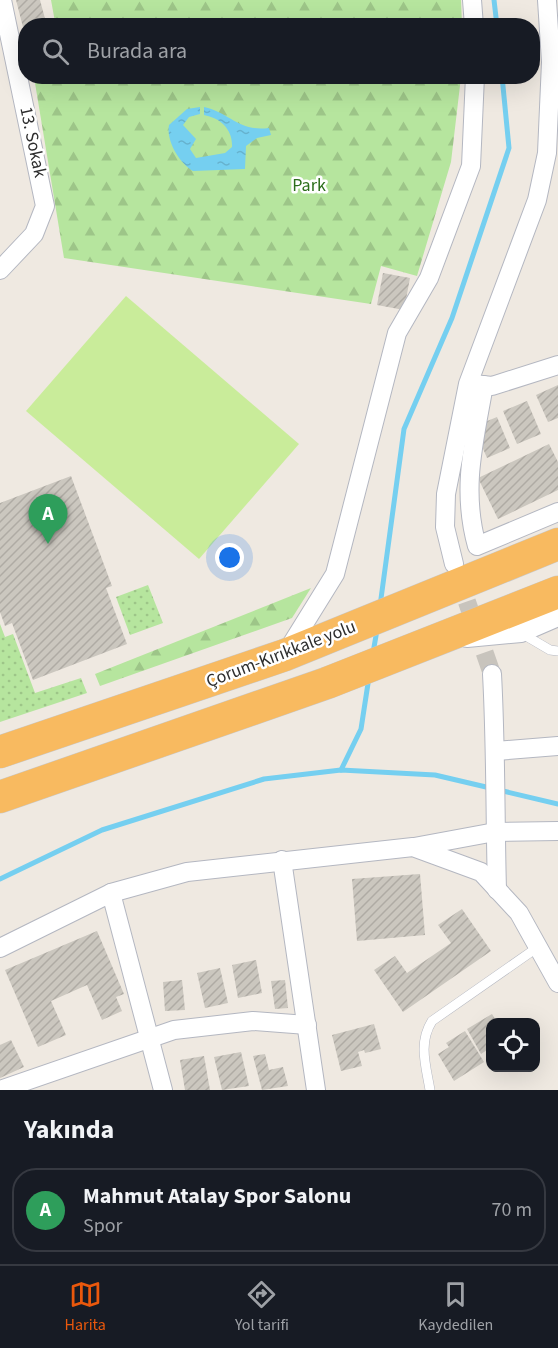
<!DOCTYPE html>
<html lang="tr">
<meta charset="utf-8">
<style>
:root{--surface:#171b24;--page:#20242c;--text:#f1f3f6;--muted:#9ea1a6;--line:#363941;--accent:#ea580c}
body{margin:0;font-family:"Source Sans 3",sans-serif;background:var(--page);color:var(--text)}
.controls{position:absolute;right:18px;bottom:18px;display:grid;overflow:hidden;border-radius:12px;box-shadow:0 6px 24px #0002}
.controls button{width:54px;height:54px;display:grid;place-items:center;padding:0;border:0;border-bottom:2px solid var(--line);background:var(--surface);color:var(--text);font:30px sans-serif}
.you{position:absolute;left:230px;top:558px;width:21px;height:21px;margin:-15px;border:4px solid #fff;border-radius:50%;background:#1a73e8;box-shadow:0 0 0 9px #1a73e833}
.badge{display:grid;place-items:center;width:39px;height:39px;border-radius:50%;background:var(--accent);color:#fff;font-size:20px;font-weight:700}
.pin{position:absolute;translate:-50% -50px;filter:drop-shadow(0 2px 3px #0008)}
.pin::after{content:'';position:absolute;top:32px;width:21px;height:18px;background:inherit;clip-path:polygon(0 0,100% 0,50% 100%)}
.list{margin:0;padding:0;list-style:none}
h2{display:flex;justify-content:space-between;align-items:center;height:78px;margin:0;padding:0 24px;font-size:26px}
h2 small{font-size:20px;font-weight:400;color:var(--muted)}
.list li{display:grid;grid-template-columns:39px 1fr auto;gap:18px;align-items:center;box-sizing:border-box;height:84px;margin:0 12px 12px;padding:0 12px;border:2px solid var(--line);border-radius:24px}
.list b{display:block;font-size:22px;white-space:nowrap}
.list p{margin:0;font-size:20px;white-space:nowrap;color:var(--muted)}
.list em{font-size:20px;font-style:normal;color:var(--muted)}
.icon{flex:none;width:33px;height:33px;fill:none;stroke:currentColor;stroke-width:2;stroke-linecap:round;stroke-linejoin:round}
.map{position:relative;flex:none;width:558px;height:1090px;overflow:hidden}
.search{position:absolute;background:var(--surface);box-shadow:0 6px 24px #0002;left:18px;right:18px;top:18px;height:66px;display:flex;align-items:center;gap:15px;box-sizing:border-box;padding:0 21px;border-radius:24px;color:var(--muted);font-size:22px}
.sheet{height:174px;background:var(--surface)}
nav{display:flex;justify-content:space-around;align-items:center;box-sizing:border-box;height:84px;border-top:2px solid var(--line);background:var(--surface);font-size:16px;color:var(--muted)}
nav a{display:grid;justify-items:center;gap:3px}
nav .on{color:var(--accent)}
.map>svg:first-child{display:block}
.grass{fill:url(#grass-dots)}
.forest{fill:url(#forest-firs)}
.pitch{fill:#c9ec9a}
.water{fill:url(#water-ripples)}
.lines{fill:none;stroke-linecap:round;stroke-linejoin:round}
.stream{stroke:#75cff0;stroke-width:5}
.building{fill:url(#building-hatch)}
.minor-tunnel{stroke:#c8c4bd;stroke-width:18;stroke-dasharray:18 9;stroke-linecap:butt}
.service-casing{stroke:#b4b7c1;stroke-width:10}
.minor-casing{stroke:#b4b7c1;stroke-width:20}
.trunk-casing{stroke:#c9c9c9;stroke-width:33}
.service{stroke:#fff;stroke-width:9}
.minor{stroke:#fff;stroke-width:18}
.trunk{stroke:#f8ba60;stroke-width:32}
.labels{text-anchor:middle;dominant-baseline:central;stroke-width:5;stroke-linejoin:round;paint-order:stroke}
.street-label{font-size:18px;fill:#2e2e2e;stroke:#fff}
.park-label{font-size:18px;fill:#2c6e1b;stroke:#fff}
</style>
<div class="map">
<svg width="558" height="1090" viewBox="0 0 558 1090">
<defs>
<pattern id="grass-dots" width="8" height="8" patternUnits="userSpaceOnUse" patternTransform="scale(1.5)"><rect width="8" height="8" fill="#b6e59e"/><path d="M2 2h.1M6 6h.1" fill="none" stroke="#9dc588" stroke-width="1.8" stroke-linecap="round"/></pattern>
<pattern id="forest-firs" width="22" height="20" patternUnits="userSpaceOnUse" patternTransform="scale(1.5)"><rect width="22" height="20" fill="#b6e59e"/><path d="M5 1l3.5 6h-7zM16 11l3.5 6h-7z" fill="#9dc588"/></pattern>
<pattern id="water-ripples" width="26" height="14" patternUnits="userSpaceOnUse" patternTransform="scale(1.5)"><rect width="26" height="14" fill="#75cff0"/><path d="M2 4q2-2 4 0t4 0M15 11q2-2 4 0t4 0" fill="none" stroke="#66b2ce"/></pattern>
<pattern id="building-hatch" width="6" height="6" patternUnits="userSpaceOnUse" patternTransform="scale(1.5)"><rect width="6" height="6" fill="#cbc7bf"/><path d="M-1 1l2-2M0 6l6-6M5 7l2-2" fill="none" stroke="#afaba4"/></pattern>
</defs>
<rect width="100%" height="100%" fill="#efe9e1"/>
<g class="grass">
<path d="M148,585L163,623L130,635L116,597Z"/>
<path d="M0,624L5,637L13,634L35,693L81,678L87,693L0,722Z"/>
</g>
<g class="forest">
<path d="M51,0H461L462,25H79L77,19L55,22Z"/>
<path d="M34,77H461L451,162L417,276L381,266L371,304L64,258Z"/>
<path d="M311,588L292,618L100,686L95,674Z"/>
</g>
<path class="pitch" d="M126,296L299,444L199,559L26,411Z"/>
<path class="water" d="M200,107V114L189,117L183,125L196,139L190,149L196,158L225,153L232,147C233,129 220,118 204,115V107C231,113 238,132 269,128L271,135L257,138L246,146L245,169L193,171C179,163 166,141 169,125L187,109Z"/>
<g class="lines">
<g class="stream">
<path d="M494,0L497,26"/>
<path d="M380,606L404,429L452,318L509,148L502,76"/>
<path d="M373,653L377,630"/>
<path d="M341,770L361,729L369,677"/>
<path d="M0,879L102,830L264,779L341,770L435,775L558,804"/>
</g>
</g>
<g class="building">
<path d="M16,0H40L47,26H26L25,35Z"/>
<path d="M383,273L410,278L404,310L377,305Z"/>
<path d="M558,385V418L548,422L536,395Z"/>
<path d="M527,401L541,434L517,444L503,411Z"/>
<path d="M497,417L510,448L487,458L478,437L484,434L480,424Z"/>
<path d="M549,444L558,462V490L498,519L478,478Z"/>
<path d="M71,476L112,586L106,588L127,644L33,680L12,623L5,626L0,612V503Z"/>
<path d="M420,874L425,935L357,941L352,879Z"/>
<path d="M462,909L491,951L403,1012L374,970L395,956L407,973L451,943L438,925Z"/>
<path d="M97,931L124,994L116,997L122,1011L102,1020L87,985L51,1001L66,1035L38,1047L5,970Z"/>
<path d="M256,960L262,993L238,998L232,965Z"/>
<path d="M220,968L228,1003L205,1008L197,973Z"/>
<path d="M182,980L185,1010L165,1011L163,982Z"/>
<path d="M285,980L288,1008L275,1009L271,981Z"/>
<path d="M492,1014L497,1022H490V1048L481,1054L467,1029Z"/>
<path d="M374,1024L381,1049L365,1053L364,1050L358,1052L362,1066L341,1071L332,1035Z"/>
<path d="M465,1031L484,1062L454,1081L438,1054L449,1047L446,1043Z"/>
<path d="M11,1040L24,1067L0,1078V1045Z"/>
<path d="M241,1052L249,1086L222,1090L214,1057Z"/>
<path d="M265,1054L269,1070L283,1067L288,1086L262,1090L253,1056Z"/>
<path d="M204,1056L210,1090H185L180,1060Z"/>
</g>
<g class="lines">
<path class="minor-tunnel" d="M458,576L492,674"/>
<defs>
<g id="service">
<path d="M521,633L550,650L558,651"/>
<path d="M430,1090C426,1066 418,1043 432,1021L538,947"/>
</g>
<g id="minor">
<path d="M472,0L474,26"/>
<path d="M0,270L34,234L45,206L2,0"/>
<path d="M473,384L492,386L558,365"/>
<path d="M484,385C474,442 461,489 477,546L558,512"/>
<path d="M454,564L445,527L446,494L468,384L537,200L547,153L551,62L547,0"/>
<path d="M467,638L521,633L558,617"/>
<path d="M286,653L335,574L397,333L429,278L471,166L475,76"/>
<path d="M492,674C496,746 495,817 497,890"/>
<path d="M496,751L558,746"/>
<path d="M414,847L495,832L558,831"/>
<path d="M282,860L316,1090"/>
<path d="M111,893L163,1090"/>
<path d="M0,948L111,893L187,872L413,847L481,872L519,913L558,983"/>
<path d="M0,1090L174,1030L253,1021L307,1025"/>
</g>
<g id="trunk">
<path d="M0,752L285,655L558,544"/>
<path d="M0,797L327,683L558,592"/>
</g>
</defs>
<use href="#service" class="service-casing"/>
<use href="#minor" class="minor-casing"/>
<use href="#trunk" class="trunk-casing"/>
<use href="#service" class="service"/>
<use href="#minor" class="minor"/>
<use href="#trunk" class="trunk"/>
</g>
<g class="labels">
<g class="street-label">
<text transform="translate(33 142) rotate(78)">13. Sokak</text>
<text transform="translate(281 654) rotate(-21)">Çorum-Kırıkkale yolu</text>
</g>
<g class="park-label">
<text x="309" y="185">Park</text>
</g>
</g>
</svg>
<div class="controls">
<button><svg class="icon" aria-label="locate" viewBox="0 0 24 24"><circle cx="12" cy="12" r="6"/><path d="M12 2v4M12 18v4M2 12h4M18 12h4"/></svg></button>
</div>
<div class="you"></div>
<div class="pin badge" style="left:48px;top:544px;background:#2e9e5b">A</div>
<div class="search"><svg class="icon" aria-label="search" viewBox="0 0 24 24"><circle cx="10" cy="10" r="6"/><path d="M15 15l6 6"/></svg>Burada ara</div>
</div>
<section class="sheet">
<h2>Yakında<small></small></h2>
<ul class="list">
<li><span class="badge" style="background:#2e9e5b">A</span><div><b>Mahmut Atalay Spor Salonu</b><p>Spor</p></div><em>70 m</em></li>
</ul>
</section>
<nav>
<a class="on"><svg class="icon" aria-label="map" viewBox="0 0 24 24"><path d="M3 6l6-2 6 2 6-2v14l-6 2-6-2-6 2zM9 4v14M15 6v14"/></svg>Harita</a>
<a><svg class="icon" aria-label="directions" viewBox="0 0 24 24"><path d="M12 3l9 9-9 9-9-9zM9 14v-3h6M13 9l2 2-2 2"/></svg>Yol tarifi</a>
<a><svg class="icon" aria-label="saved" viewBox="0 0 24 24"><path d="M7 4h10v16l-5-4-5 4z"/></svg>Kaydedilen</a>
</nav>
